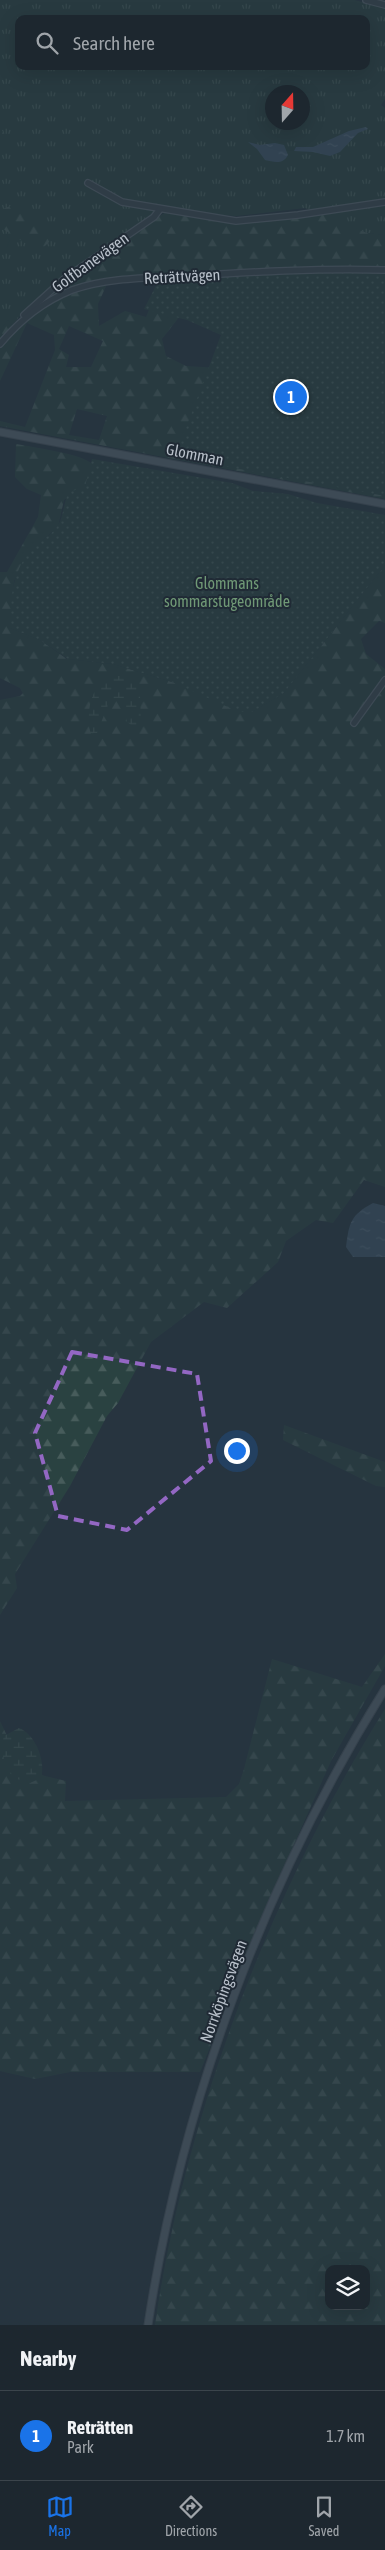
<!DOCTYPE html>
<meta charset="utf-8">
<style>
:root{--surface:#1d272f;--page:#252f37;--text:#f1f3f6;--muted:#a0a5aa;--line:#3b444b;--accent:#1a73e8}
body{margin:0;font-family:"Asap Condensed",sans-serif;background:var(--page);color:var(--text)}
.controls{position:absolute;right:15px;bottom:15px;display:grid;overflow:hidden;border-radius:10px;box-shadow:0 5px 20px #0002}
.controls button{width:45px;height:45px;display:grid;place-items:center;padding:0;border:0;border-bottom:1px solid var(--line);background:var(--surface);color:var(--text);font:25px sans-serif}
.compass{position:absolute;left:265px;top:85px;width:45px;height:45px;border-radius:50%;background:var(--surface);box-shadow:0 5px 20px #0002;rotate:20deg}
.you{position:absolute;left:236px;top:1450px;width:18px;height:18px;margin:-12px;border:4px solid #fff;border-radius:50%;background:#1a73e8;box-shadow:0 0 0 8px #1a73e833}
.badge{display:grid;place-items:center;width:32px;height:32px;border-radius:50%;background:var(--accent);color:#fff;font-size:16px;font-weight:700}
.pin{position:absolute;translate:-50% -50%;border:2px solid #fff;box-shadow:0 1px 5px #0006}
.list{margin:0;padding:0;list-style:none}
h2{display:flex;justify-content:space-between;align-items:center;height:65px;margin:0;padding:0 20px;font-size:21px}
h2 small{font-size:16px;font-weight:400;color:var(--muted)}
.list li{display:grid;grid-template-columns:32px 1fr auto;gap:15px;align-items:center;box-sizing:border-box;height:90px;padding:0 20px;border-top:1px solid var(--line)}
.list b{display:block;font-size:19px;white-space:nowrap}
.list p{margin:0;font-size:16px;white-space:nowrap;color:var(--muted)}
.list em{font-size:16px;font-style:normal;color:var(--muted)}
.icon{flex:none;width:28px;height:28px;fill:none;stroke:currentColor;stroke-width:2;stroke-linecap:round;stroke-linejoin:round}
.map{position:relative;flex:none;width:385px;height:2325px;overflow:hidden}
.search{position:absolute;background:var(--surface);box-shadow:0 5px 20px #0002;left:15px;right:15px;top:15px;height:55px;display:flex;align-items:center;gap:12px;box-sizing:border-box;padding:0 18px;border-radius:10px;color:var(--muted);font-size:19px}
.sheet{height:155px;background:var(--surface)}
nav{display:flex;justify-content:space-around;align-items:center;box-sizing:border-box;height:70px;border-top:1px solid var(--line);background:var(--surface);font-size:14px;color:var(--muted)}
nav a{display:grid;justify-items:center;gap:2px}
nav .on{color:var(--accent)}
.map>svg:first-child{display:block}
.grass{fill:url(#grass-tufts);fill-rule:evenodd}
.forest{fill:url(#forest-firs);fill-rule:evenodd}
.wetland{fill:url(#wetland-marsh)}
.park{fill:url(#park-dots)}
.pitch{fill:#2a4241}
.water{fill:url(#water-ripples)}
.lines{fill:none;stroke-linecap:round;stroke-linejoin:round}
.minor-casing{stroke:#59636d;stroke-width:8}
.major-casing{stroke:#48515c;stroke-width:9}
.minor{stroke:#3b454f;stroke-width:5.5}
.major{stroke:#59646f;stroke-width:7}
.marked{fill:none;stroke:#9367c3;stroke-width:4;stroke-dasharray:10 6;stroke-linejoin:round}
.labels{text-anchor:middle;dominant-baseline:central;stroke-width:4;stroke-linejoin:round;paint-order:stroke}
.street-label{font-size:16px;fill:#b8c0ca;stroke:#202a35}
.park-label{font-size:16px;fill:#709976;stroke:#202a35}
</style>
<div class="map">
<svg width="385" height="2325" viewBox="0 0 385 2325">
<defs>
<pattern id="grass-tufts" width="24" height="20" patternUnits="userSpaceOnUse" patternTransform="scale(1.25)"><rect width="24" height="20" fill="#2a4241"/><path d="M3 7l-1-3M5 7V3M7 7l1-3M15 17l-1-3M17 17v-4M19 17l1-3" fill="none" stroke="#475c5b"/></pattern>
<pattern id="forest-firs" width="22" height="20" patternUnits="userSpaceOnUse" patternTransform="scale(1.25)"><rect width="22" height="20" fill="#2a4241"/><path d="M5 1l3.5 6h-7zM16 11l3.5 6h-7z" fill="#475c5b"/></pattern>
<pattern id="wetland-marsh" width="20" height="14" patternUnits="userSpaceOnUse" patternTransform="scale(1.25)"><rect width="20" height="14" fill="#2a4241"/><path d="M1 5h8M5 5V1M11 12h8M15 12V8" fill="none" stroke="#475c5b"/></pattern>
<pattern id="park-dots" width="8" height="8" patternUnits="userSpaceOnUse" patternTransform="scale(1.25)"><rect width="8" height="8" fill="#2a4241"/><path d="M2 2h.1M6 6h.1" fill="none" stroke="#475c5b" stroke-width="1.8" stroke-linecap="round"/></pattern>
<pattern id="water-ripples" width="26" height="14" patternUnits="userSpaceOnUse" patternTransform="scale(1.25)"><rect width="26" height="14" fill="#3e5367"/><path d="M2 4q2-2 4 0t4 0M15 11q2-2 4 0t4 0" fill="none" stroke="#586a7b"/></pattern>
</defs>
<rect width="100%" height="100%" fill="#27343f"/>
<path class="grass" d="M0,0H354L385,8V99L381,105L385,108V235L367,233L305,208L236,216L167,210L58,282L28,307L12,325L8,320L0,330ZM19,19H366V66H19ZM272,92H302V122H272Z"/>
<g class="forest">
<path d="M0,126L12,151L0,147Z"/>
<path d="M16,204L55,236L39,252L0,227V210Z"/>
<path d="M166,212L213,220L322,214L367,233L385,235V269C320,264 255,268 190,272C156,274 121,274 88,282C65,288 46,299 27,313L44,296Z"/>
<path d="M385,273V499L0,426V421L25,427L55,350L54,335L27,323L0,381V348C23,314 65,288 107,284L98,304L99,326L125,311L146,317L162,279ZM180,316L245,337L219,368L186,366L166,356L162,339ZM69,326L103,341L91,367H66L69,355L59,349ZM77,409L107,416L99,440L69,435Z"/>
<path d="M8,320L12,325L0,340V330Z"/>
<path d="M16,444C31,447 84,454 92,464L85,487L64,500L58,527L30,551L14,581L10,628L40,640L67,659L113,664L172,682L252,712L284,693L385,565V623L379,621L361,639L366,654L385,669V1187L364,1180L333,1223L316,1220L286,1241L278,1262L227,1308L204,1302L151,1342L118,1403L107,1416L70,1486L15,1574L17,1588L0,1615V700L20,696L23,693L20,688L0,678V572H7L38,517L41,495L27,489L15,477Z"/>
<path d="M284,1425L385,1462V1487L376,1486L283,1440Z"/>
<path d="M385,1654V1666L331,1761L264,1912L200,2072H70L35,2079L0,2071V1721L22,1767L45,1776L66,1781L65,1801L226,1797L239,1784L244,1769L272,1659L362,1687Z"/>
<path d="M385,1709V2325H155C185,2115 272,1889 385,1709ZM329,2269H366V2306H329Z"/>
</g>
<g class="wetland">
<path d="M116,676H124L136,683L140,695L141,724L135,728L127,722L124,701L117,698L108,705L97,733L91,734C86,719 89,693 102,682C105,678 111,678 116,676Z"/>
<path d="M19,1728C35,1734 46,1761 41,1778L30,1783L14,1778C4,1768 0,1749 4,1736Z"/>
</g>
<g class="park">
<path d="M335,271L385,273V496L175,457L221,335L187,320L144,309L159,280Z"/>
<path d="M92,459L232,483L253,491L288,494L317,503L385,515V565L284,693L252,712H239L172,682L113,664L68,659L40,640L10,628C11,600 11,574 30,551C38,542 49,537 56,528C64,519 63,502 69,492L85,487Z"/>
</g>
<path class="pitch" d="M2,234H6L10,241L6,248L0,251V236Z"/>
<g class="water">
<path d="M366,127L368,129L358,133L340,152L330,156L313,152L294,151L296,147H313L349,131Z"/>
<path d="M248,142L260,145L275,143L284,145L288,155C283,165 274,162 265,160L257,149Z"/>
<path d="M373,1203L385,1206V1257H353L346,1247C349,1222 351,1215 373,1203Z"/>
</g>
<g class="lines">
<defs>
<g id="minor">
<path d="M366,0L385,5"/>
<path d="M88,183L122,202L236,221L298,215L385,202"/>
<path d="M24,315L64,279L154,217L160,209"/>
<path d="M0,344C20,320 42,302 72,290C108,277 150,278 188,276C253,272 319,268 385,270"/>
<path d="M354,723L385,680"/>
</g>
<g id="major">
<path d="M0,432L385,504"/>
<path d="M148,2325C182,2101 265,1881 385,1689"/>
</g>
</defs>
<use href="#minor" class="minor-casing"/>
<use href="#major" class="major-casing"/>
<use href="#minor" class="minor"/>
<use href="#major" class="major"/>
</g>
<path d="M0 0H385V2325H0ZM72,1352L197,1374L211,1461L127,1530L58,1516L35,1433Z" fill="#27343f" fill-opacity=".55" fill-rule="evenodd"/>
<path class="marked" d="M72,1352L197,1374L211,1461L127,1530L58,1516L35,1433Z"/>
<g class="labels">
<g class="street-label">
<text transform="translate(90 262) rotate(-36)">Golfbanevägen</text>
<text transform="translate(182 276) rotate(-3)">Reträttvägen</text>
<text transform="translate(195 454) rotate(11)">Glomman</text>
<text transform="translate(223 1991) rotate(-70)">Norrköpingsvägen</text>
</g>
<g class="park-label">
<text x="227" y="583">Glommans<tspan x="227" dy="18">sommarstugeområde</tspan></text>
</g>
</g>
</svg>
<div class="controls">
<button><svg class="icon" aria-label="layers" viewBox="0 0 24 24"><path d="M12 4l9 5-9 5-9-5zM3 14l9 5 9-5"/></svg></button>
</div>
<svg class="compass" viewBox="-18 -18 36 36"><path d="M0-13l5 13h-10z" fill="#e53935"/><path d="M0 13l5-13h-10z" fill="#a0a5aa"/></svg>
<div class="you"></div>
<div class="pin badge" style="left:291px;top:397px">1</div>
<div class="search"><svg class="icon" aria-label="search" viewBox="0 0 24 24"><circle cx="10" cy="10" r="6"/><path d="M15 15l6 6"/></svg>Search here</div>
</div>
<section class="sheet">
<h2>Nearby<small></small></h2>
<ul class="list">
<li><span class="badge">1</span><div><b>Reträtten</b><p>Park</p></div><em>1.7 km</em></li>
</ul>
</section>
<nav>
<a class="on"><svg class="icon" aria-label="map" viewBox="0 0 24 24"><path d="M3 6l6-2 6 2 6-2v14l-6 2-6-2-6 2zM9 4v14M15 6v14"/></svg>Map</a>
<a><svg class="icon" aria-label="directions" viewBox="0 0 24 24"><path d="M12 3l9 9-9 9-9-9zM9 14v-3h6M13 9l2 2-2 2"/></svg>Directions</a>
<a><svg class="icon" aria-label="saved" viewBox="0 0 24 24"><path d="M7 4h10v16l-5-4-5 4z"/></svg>Saved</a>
</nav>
